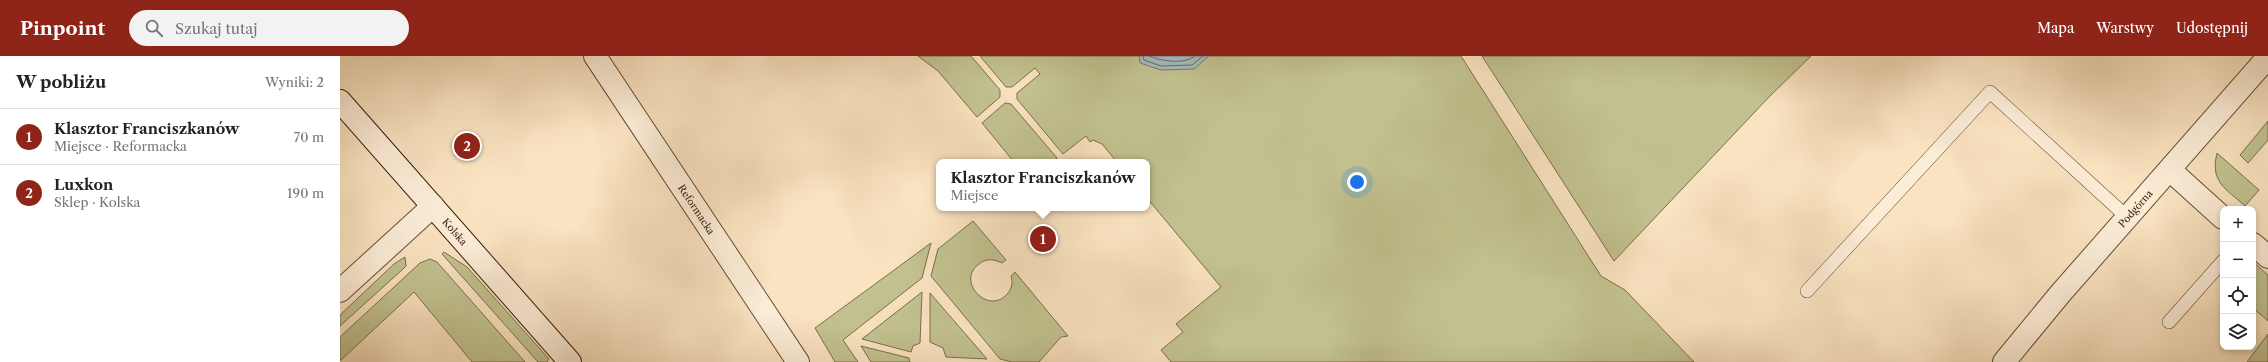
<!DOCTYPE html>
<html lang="pl">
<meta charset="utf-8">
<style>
:root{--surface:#fff;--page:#f2f2f2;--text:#222;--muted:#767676;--line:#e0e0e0;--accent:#8f2418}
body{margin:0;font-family:"Libre Caslon Text",serif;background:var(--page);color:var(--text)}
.controls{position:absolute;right:12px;bottom:12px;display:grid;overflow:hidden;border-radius:8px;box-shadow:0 2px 6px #0003}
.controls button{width:36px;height:36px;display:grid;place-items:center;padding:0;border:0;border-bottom:1px solid var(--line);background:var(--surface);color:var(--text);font:20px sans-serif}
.you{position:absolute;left:1017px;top:126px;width:14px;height:14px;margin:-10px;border:3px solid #fff;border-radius:50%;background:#1a73e8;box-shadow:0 0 0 6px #1a73e833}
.badge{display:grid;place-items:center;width:26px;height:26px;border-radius:50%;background:var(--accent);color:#fff;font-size:13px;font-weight:700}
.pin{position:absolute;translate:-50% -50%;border:2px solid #fff;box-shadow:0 1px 4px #0006}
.popup{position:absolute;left:596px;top:103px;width:214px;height:52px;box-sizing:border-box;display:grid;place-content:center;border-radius:8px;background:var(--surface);filter:drop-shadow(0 1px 3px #0005);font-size:13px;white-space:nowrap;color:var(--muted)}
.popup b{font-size:15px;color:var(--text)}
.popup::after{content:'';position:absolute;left:50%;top:100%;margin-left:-8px;border:8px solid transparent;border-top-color:var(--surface)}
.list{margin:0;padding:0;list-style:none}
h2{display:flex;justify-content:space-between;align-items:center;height:52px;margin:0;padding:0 16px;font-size:17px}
h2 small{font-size:13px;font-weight:400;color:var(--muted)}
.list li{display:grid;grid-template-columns:26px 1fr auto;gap:12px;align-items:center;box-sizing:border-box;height:56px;padding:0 16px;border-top:1px solid var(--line)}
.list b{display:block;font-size:15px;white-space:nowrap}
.list p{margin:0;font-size:13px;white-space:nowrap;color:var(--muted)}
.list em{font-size:13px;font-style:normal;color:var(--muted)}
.icon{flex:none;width:22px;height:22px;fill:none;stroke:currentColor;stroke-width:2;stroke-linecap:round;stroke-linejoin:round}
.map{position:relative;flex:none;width:1928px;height:306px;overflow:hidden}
header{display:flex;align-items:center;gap:24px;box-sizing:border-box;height:56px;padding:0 20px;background:var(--accent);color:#fff}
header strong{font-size:19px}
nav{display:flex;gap:22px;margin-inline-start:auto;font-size:14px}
.search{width:280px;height:36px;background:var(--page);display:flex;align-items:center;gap:10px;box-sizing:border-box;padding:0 14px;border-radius:22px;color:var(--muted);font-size:15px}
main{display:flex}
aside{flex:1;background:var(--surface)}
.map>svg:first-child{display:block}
.green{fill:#c2c290;stroke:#7c6e4b}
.water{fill:#a3bbbd;stroke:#777b74}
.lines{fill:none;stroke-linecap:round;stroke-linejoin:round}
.shore{stroke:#6c6a62;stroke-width:1}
.lane-casing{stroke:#674c35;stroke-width:14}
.street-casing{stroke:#674c35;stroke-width:24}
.secondary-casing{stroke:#361a06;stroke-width:24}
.lane{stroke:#fcedd7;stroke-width:13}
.street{stroke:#fcedd7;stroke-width:22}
.secondary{stroke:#fcedd7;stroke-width:22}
.labels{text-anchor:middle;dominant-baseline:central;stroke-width:3;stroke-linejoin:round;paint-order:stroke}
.street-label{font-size:10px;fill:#361a06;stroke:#fcedd7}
</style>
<header>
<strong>Pinpoint</strong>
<div class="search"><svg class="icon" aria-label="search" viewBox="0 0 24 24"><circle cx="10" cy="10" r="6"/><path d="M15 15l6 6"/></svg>Szukaj tutaj</div>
<nav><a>Mapa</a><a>Warstwy</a><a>Udostępnij</a></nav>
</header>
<main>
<aside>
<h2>W pobliżu<small>Wyniki: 2</small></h2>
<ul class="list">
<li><span class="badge">1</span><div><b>Klasztor Franciszkanów</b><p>Miejsce · Reformacka</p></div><em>70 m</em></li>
<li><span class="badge">2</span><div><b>Luxkon</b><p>Sklep · Kolska</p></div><em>190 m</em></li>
</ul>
</aside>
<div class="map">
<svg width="1928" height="306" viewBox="0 0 1928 306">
<rect width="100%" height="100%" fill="#fae3c1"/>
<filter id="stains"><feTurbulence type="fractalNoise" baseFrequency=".005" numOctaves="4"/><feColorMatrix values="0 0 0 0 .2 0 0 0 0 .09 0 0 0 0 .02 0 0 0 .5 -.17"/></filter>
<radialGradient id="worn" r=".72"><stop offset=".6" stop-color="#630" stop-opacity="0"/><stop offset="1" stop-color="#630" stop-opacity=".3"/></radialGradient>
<g class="green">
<path d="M578,0H631L660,34V41L637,61L598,15Z"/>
<path d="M640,0H1121L1261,220L1285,234L1354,306H831L821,294L843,276L836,268L881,231L807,142V106H777L762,88L753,84L750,86L746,80L723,98L677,43V37L700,18L695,12L672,31H666Z"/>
<path d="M1142,0H1471L1429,41L1274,205Z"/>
<path d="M665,47L671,48L717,102L712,106H674L642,67Z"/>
<path d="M1928,65V84L1908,107L1900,99Z"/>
<path d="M1877,97L1919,134L1905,150C1885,132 1870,126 1877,97Z"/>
<path d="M633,165L666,204L662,207C654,203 646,202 639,208C615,225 649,261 668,237C672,232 673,226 671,220L675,216L728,280L721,281L699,306H672L660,303L591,220L598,193Z"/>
<path d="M591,187L582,222L503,284L518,306H495L475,272Z"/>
<path d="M104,196L127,211L209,303L207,306H198L102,198Z"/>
<path d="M65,201L66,210L63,213L0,270V259L54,208Z"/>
<path d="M90,203L97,206L185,306H132L74,236L0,305V281L80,207Z"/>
<path d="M1913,206L1928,219V265L1913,252Z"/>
<path d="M582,236L580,287L573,290L571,296L522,283Z"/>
<path d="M590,237L647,303L606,301L603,292L590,286Z"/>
<path d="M1928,278V306H1907Z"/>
<path d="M521,290L569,302L570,306H531Z"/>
</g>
<path class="water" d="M799,0H869L854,13L821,14L800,7Z"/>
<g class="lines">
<g class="shore">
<path d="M803,0L804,4L821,10L852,9L863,0"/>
<path d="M809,0C821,5 844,9 855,0"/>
</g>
<defs>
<g id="lane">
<path d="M1467,235L1650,36L1787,161"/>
<path d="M1829,266L1883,205"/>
</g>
<g id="street">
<path id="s1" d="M255,0L458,306"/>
<path d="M1830,114L1883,162"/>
<path d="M1913,188L1928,201"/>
<path d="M0,235L93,150"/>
<path id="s2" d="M1664,306L1720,238L1928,1"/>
</g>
<g id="secondary">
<path id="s3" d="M0,45L230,306"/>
</g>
</defs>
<use href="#lane" class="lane-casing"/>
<use href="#street" class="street-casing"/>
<use href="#secondary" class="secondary-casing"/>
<use href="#lane" class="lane"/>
<use href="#street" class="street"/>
<use href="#secondary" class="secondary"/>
</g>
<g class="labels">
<g class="street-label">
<text stroke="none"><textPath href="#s1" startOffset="184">Reformacka</textPath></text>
<text stroke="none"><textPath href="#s2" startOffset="202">Podgórna</textPath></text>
<text stroke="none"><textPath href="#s3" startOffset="174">Kolska</textPath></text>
</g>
</g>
<rect width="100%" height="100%" filter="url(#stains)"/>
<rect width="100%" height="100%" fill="url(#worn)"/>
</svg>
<div class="controls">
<button>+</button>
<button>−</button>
<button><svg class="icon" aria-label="locate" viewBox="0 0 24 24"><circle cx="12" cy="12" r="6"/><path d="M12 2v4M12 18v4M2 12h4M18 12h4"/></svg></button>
<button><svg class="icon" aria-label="layers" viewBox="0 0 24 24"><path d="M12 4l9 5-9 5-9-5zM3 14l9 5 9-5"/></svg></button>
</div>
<div class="you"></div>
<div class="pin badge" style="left:703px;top:183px">1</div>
<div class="popup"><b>Klasztor Franciszkanów</b>Miejsce</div>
<div class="pin badge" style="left:127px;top:90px">2</div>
</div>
</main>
